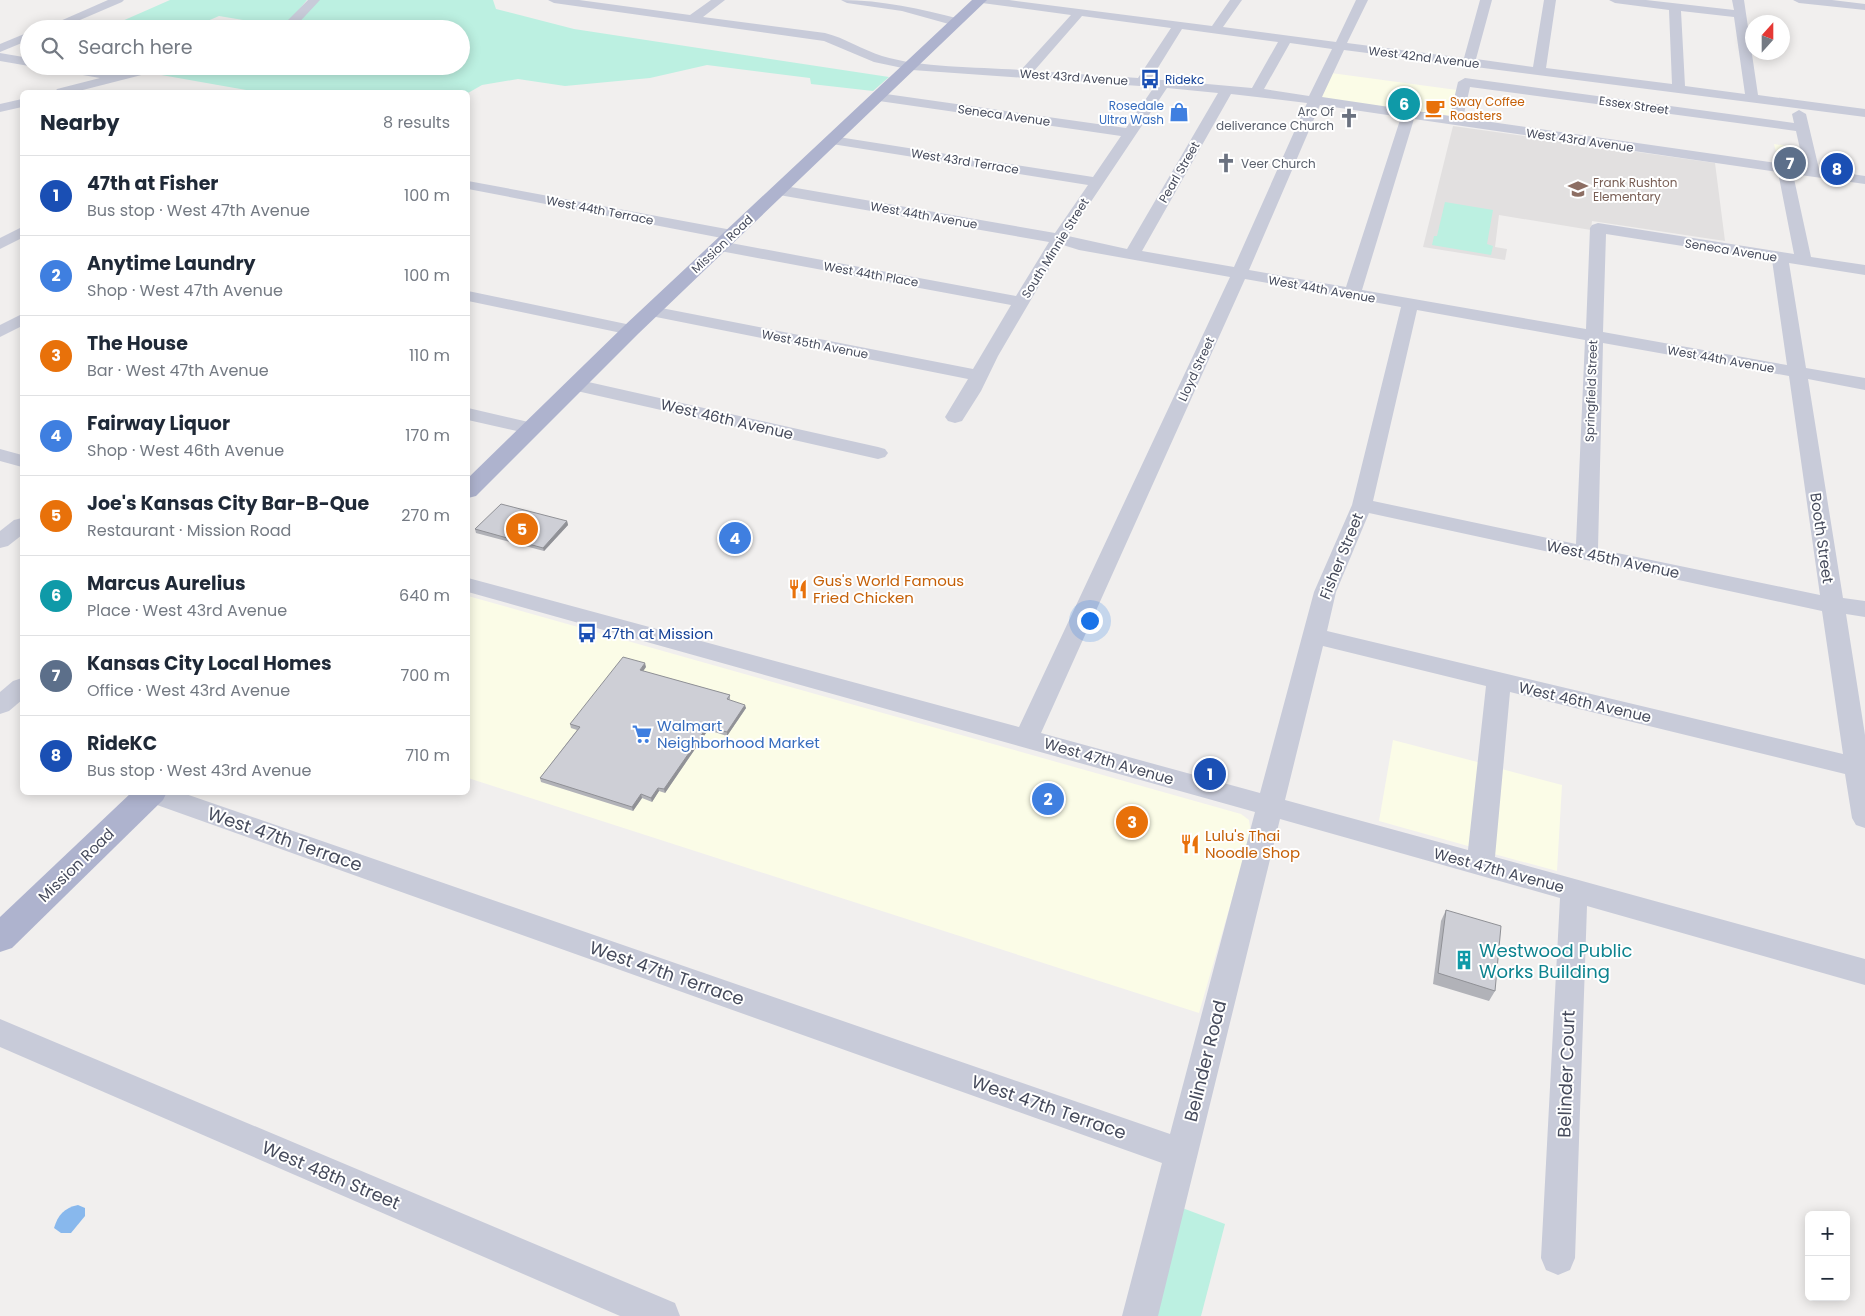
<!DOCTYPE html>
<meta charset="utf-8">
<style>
:root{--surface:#fff;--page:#f6f6f7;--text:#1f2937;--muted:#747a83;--line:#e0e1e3;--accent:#162de4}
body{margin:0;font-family:Poppins,sans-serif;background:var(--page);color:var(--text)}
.controls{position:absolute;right:15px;bottom:15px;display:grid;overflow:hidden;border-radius:8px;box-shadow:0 2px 12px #0003}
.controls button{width:45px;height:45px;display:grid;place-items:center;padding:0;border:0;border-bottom:1px solid var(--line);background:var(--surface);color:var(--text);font:25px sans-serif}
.compass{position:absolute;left:1745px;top:15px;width:45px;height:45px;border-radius:50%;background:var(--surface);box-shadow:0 2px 12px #0003;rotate:21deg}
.you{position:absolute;left:1089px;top:620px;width:18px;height:18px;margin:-12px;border:4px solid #fff;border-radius:50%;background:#1a73e8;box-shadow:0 0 0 8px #1a73e833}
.badge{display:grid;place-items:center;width:32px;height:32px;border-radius:50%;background:var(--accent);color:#fff;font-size:16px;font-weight:700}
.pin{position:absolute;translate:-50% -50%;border:2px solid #fff;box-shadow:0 1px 5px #0006}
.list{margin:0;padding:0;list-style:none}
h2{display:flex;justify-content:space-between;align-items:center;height:65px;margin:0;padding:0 20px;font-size:21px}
h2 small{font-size:16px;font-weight:400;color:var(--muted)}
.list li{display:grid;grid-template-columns:32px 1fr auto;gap:15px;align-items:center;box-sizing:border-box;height:80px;padding:0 20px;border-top:1px solid var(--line)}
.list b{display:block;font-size:19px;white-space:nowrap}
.list p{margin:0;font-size:16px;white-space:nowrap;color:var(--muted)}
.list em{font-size:16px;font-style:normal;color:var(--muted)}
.icon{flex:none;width:28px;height:28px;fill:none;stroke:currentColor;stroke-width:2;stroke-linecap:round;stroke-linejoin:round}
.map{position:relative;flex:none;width:1865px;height:1316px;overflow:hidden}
.search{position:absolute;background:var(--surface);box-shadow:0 2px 12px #0003;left:20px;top:20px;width:450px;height:55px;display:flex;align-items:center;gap:12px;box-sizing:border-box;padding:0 18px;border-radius:28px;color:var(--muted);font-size:19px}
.panel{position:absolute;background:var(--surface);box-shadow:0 2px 12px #0003;left:20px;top:90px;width:450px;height:705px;border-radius:8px}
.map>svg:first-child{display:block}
.commercial{fill:#fbfce7}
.education{fill:#e2e0e0}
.green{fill:#bcf0e1}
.water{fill:#88b8ed}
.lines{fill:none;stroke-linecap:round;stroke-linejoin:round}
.minor{fill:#c8cbd9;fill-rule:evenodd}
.major{fill:#aeb3ce;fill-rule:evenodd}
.wall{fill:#b1b2b8}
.shaded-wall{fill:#909196}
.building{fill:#cecfd6;stroke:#909196}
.labels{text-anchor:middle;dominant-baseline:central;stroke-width:4;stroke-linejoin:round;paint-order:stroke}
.far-street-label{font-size:12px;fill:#464b5c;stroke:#fff}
.far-transit-label{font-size:12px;fill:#164399;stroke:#fff;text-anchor:start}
.far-food-label{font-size:12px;fill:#c56008;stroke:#fff;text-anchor:start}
.far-shop-label{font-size:12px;fill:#366cbe;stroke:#fff;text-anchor:end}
.far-worship-label{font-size:12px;fill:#5b616d;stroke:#fff;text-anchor:end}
.far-education-label{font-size:12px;fill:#785e54;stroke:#fff;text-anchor:start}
.street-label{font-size:15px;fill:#464b5c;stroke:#fff}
.food-label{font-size:15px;fill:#c56008;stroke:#fff;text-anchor:start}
.transit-label{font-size:15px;fill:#164399;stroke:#fff;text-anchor:start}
.shop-label{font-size:15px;fill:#366cbe;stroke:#fff;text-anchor:start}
.near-street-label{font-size:18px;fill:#464b5c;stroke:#fff}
.near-culture-label{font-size:18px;fill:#0d838f;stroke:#fff;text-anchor:start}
</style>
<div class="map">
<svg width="1865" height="1316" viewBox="0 0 1865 1316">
<rect width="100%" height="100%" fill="#f1efee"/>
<g class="commercial">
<path d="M1331,73L1457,90L1450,116L1321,98Z"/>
<path d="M1774,144L1801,148L1805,166L1802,167L1779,164Z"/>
<path d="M468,596L1241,814L1249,820L1251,833L1199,1013L468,778Z"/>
<path d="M1393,740L1485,764L1472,845L1468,846L1379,821Z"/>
<path d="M1498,768L1562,785L1557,871L1494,854Z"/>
</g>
<path class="education" d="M1453,126L1715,163L1725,241L1592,221L1591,230L1499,215L1495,247L1507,249L1505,260L1423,247Z"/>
<g class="green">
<path d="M170,0H307L293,17L278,29H246L249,21L219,16L189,29H104Z"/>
<path d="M317,0H493L496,9L574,29L889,77L873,91L811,84L810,78L707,65L650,78L565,86L518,79L482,85L468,93L258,92L150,73L174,66L208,68L461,66V29H287Z"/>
<path d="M1445,202L1493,210L1487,244L1493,246L1491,255L1432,245L1434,236H1437Z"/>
<path d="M1177,1206L1225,1224L1201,1316H1148Z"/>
</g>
<path class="water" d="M78,1205L85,1208V1216L71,1233H61L54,1228C58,1215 64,1208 78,1205Z"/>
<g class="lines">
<g class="minor">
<path d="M108,0H124L122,2L59,29H42Z"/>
<path d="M308,0H320L293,29H279Z"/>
<path d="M548,0H579L690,15L711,0H725L703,17L825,33C845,38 863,50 882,56C921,68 979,67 1021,70L1071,15L982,3L976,0H1009L1212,26L1230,0H1242L1223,27L1336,42L1356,0H1368L1347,43L1464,58L1480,0H1492L1476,59L1533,67L1544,0H1556L1546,68L1672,84L1669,10L1615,3L1609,0H1646L1734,10L1732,0H1744L1758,95L1865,109V117L1344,50L1322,97L1450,116L1458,82L1465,78L1794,123L1792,114L1799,110L1806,114L1819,169L1865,176V184L1793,174L1811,257L1865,265V275L1789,263L1806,368L1865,378V390L1808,379L1843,598L1865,601V617L1846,614L1865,735V828L1856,825L1852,818L1845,774L1510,692L1495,857L1865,959V985L1587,906L1575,1258L1570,1270L1558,1275L1546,1270L1541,1258L1560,898L1280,819L1158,1316H1122L1162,1163L143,800L139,792H180L1170,1134L1255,812L468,592V578L1019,727L1230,277L1079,250L1063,245L998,356L981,391L962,421L955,423L948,421L945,417L968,379L651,316L645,315L642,311L645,307L651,306L973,369L1011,305L720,251L714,249L712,246L714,243L720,241L1016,296L1049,242L779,195L774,193L771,190L774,187L779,185L1055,233L1088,185L832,144L827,143L825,140L827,137L832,136L1093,177L1121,136L879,101L872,97L879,93L1126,128L1154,87L912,70L874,62L824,41L554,3ZM1681,11L1734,17L1745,94L1685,86ZM1082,16L1171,28L1138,78L1034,71ZM1182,29L1278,42L1252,88L1151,79ZM1290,43L1332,49L1309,96L1264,89ZM1470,87L1796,131L1804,167L1463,118ZM1167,88L1218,93L1127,249L1068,236ZM1231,94L1307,103L1234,267L1142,251ZM1320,105L1401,117L1346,287L1249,270ZM1414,119L1778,172L1794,254L1598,223L1592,225L1590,228L1586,329L1362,290ZM1606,234L1772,260L1787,365L1603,332ZM1245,279L1401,307L1352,505L1314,592L1260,793L1041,733ZM1417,310L1585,340L1576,544L1373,501ZM1603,343L1789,376L1820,595L1598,549ZM1369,513L1822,611L1843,754L1327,631L1336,592ZM1323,646L1486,686L1468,850L1285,800Z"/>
<path d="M841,0C883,0 920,9 960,19L962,22L956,26L902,11L847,3Z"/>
<path d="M1793,0H1832L1865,4V10L1799,3Z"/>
<path d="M29,32V40L0,52V44Z"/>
<path d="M0,53L29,58V66L0,61Z"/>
<path d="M48,66H77L115,74L144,66H166L165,69L75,92H55L57,89L100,78L54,70Z"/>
<path d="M22,99V107L0,112V104Z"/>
<path d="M468,181L732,230L738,232L740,235L738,238L732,240L468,189Z"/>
<path d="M22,227V238L0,249V238Z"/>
<path d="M468,291L631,325L637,326L640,330L637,334L631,335L468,301Z"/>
<path d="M22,314V326L0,337V325Z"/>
<path d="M575,379L878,447L885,449L888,453L885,457L878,459L568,389L566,385L568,381Z"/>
<path d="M468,408L537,424L540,428L537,432L530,434L468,420Z"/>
<path d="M0,449L22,455V467L0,461Z"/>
<path d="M22,518V535L8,546L0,548V531L14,520Z"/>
<path d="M22,678V700L9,711L0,714V692L13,681Z"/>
<path d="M0,1019L675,1303L680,1316H620L0,1047Z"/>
</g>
<g class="major">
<path d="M972,0H987L638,334L476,496L468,498V478L624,326Z"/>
<path d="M132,792H167L163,800L12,948L0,952V917Z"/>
</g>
</g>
<g class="wall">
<path d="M567,521L568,525L544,551L476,533L475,529Z"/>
<path d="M646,667L643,671L730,695V699L729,700L746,708L727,736L708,730L665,793L659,791L652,802L642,798L633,811L541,782L540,778L577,730L571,728L570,724Z"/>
<path d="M1446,910L1495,991L1489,1001L1433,984L1441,921Z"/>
</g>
<g class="shaded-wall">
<path d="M567,521L568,525L544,551L543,548Z"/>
<path d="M645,663L646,667L641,674L640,670Z"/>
<path d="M745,705L746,708L727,736V732Z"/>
<path d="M707,727L708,730L665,793L664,789Z"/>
<path d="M658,788L659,791L652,802L651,798Z"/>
<path d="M641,794L642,798L633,811L632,807Z"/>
</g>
<g class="building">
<path d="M501,504L567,521L543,548L475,529Z"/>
<path d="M623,657L645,663L640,670L730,695L727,699L745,705L727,732L707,727L664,789L658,788L651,798L641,794L632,807L540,778L580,727L570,724Z"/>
<path d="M1446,910L1501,926L1495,991L1438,973Z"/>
</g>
<defs>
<symbol id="bus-bare" viewBox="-9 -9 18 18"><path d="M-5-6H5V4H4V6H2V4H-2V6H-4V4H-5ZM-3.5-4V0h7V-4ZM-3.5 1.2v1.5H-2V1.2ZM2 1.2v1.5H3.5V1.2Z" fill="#1a4fb4" stroke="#fff" stroke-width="2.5" paint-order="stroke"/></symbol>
<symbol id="cafe-bare" viewBox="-9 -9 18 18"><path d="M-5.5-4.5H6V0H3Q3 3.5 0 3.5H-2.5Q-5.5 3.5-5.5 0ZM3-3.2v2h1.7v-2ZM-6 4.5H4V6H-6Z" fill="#e8710a" stroke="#fff" stroke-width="2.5" paint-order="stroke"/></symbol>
<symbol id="shop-bare" viewBox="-9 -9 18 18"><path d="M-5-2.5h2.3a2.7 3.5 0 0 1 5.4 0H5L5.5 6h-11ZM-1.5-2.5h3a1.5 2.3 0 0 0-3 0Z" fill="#3f7fe0" stroke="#fff" stroke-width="2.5" paint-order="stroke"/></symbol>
<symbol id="church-bare" viewBox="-9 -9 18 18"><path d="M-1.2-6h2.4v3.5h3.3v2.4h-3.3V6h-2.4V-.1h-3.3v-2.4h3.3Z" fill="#6b7280" stroke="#fff" stroke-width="2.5" paint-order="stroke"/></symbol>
<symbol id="school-bare" viewBox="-9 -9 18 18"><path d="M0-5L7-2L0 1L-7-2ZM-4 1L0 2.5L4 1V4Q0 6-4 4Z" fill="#8d6e63" stroke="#fff" stroke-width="2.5" paint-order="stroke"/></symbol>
<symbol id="restaurant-bare" viewBox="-9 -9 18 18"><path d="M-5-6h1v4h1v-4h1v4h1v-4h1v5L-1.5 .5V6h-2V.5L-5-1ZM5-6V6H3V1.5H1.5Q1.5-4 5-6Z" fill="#e8710a" stroke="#fff" stroke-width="2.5" paint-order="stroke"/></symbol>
<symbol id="supermarket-bare" viewBox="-9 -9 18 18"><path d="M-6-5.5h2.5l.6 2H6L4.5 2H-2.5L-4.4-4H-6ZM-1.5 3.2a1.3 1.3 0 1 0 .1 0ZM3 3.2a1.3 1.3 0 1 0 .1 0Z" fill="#3f7fe0" stroke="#fff" stroke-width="2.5" paint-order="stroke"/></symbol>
<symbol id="building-bare" viewBox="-9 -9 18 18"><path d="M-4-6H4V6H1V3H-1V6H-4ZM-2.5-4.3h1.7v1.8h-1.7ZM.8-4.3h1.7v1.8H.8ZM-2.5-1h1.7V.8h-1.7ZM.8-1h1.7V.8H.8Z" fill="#0f9aa8" stroke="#fff" stroke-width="2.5" paint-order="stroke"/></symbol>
</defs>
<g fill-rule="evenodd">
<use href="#bus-bare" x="1136" y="65" width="28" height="28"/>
<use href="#cafe-bare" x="1421" y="94" width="28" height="28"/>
<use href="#shop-bare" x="1165" y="98" width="28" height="28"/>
<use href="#church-bare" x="1335" y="104" width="28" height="28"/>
<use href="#church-bare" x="1212" y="149" width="28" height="28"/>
<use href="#school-bare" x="1564" y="175" width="28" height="28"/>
<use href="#restaurant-bare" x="784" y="575" width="28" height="28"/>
<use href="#bus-bare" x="573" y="619" width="28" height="28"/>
<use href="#supermarket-bare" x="628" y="720" width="28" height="28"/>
<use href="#restaurant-bare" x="1176" y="830" width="28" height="28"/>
<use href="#building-bare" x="1450" y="946" width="28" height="28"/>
</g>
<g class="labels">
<g class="far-street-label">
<text transform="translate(1424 57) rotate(7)">West 42nd Avenue</text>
<text transform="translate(1074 77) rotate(4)">West 43rd Avenue</text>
<text transform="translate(1634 105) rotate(8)">Essex Street</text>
<text transform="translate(1004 115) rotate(8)">Seneca Avenue</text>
<text transform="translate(1580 140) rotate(8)">West 43rd Avenue</text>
<text transform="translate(965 161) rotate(9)">West 43rd Terrace</text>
<text transform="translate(1179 172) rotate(-60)">Pearl Street</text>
<text transform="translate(600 210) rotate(11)">West 44th Terrace</text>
<text transform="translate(924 215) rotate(10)">West 44th Avenue</text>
<text transform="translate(722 244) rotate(-43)">Mission Road</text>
<text transform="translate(1055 248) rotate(-58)">South Minnie Street</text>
<text transform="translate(1731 250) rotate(9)">Seneca Avenue</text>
<text transform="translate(871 274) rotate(10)">West 44th Place</text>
<text transform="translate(1322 289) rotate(10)">West 44th Avenue</text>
<text transform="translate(815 344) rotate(11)">West 45th Avenue</text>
<text transform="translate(1721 359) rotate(10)">West 44th Avenue</text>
<text transform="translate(1196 369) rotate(-65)">Lloyd Street</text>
<text transform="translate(1591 391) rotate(-88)">Springfield Street</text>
</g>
<g class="far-transit-label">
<text x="1165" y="79">Ridekc</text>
</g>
<g class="far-food-label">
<text x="1450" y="101">Sway Coffee<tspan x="1450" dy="14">Roasters</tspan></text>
</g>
<g class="far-shop-label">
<text x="1164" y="105">Rosedale<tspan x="1164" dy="14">Ultra Wash</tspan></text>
</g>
<g class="far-worship-label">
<text x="1334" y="111">Arc Of<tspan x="1334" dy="14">deliverance Church</tspan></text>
<text x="1241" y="163" text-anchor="start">Veer Church</text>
</g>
<g class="far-education-label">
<text x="1593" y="182">Frank Rushton<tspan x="1593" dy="14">Elementary</tspan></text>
</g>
<g class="street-label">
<text transform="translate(727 419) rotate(13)">West 46th Avenue</text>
<text transform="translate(1822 538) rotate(82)">Booth Street</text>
<text transform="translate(1341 556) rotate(-68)">Fisher Street</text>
<text transform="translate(1613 559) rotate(12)">West 45th Avenue</text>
<text transform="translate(1585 702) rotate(13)">West 46th Avenue</text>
<text transform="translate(1109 761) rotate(16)">West 47th Avenue</text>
<text transform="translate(76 865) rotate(-44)">Mission Road</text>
<text transform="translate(1499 870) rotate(15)">West 47th Avenue</text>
</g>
<g class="food-label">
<text x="813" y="580">Gus's World Famous<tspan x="813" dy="17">Fried Chicken</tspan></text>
<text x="1205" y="835">Lulu's Thai<tspan x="1205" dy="17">Noodle Shop</tspan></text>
</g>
<g class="transit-label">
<text x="602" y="633">47th at Mission</text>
</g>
<g class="shop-label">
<text x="657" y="725">Walmart<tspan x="657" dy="17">Neighborhood Market</tspan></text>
</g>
<g class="near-street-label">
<text transform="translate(285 839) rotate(19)">West 47th Terrace</text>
<text transform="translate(667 973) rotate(19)">West 47th Terrace</text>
<text transform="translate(1205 1061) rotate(-76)">Belinder Road</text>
<text transform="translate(1566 1074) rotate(-88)">Belinder Court</text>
<text transform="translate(1049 1107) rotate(19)">West 47th Terrace</text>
<text transform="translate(331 1175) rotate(23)">West 48th Street</text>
</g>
<g class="near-culture-label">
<text x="1479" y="950">Westwood Public<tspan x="1479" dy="21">Works Building</tspan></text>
</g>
</g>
</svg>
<div class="controls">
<button>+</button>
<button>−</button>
</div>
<svg class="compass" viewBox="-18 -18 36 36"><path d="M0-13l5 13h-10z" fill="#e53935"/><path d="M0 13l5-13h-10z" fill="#747a83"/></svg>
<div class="you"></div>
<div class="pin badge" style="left:1210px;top:774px;background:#1a4fb4">1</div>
<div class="pin badge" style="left:1048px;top:799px;background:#3f7fe0">2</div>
<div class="pin badge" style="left:1132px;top:822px;background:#e8710a">3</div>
<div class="pin badge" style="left:735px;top:538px;background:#3f7fe0">4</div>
<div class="pin badge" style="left:522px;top:529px;background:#e8710a">5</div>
<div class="pin badge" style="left:1404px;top:104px;background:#0f9aa8">6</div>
<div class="pin badge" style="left:1790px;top:163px;background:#5c6f8a">7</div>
<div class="pin badge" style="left:1837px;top:169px;background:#1a4fb4">8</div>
<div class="search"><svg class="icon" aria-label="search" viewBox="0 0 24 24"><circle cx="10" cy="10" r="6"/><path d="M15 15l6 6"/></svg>Search here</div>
<section class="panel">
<h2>Nearby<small>8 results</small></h2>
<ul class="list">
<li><span class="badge" style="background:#1a4fb4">1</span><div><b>47th at Fisher</b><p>Bus stop · West 47th Avenue</p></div><em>100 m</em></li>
<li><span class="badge" style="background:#3f7fe0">2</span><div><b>Anytime Laundry</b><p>Shop · West 47th Avenue</p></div><em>100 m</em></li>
<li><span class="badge" style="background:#e8710a">3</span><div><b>The House</b><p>Bar · West 47th Avenue</p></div><em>110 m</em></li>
<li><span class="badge" style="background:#3f7fe0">4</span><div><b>Fairway Liquor</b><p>Shop · West 46th Avenue</p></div><em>170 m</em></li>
<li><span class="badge" style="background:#e8710a">5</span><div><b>Joe's Kansas City Bar-B-Que</b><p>Restaurant · Mission Road</p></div><em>270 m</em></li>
<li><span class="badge" style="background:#0f9aa8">6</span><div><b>Marcus Aurelius</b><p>Place · West 43rd Avenue</p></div><em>640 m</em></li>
<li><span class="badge" style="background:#5c6f8a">7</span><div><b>Kansas City Local Homes</b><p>Office · West 43rd Avenue</p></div><em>700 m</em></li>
<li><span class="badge" style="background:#1a4fb4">8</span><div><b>RideKC</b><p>Bus stop · West 43rd Avenue</p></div><em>710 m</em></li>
</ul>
</section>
</div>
